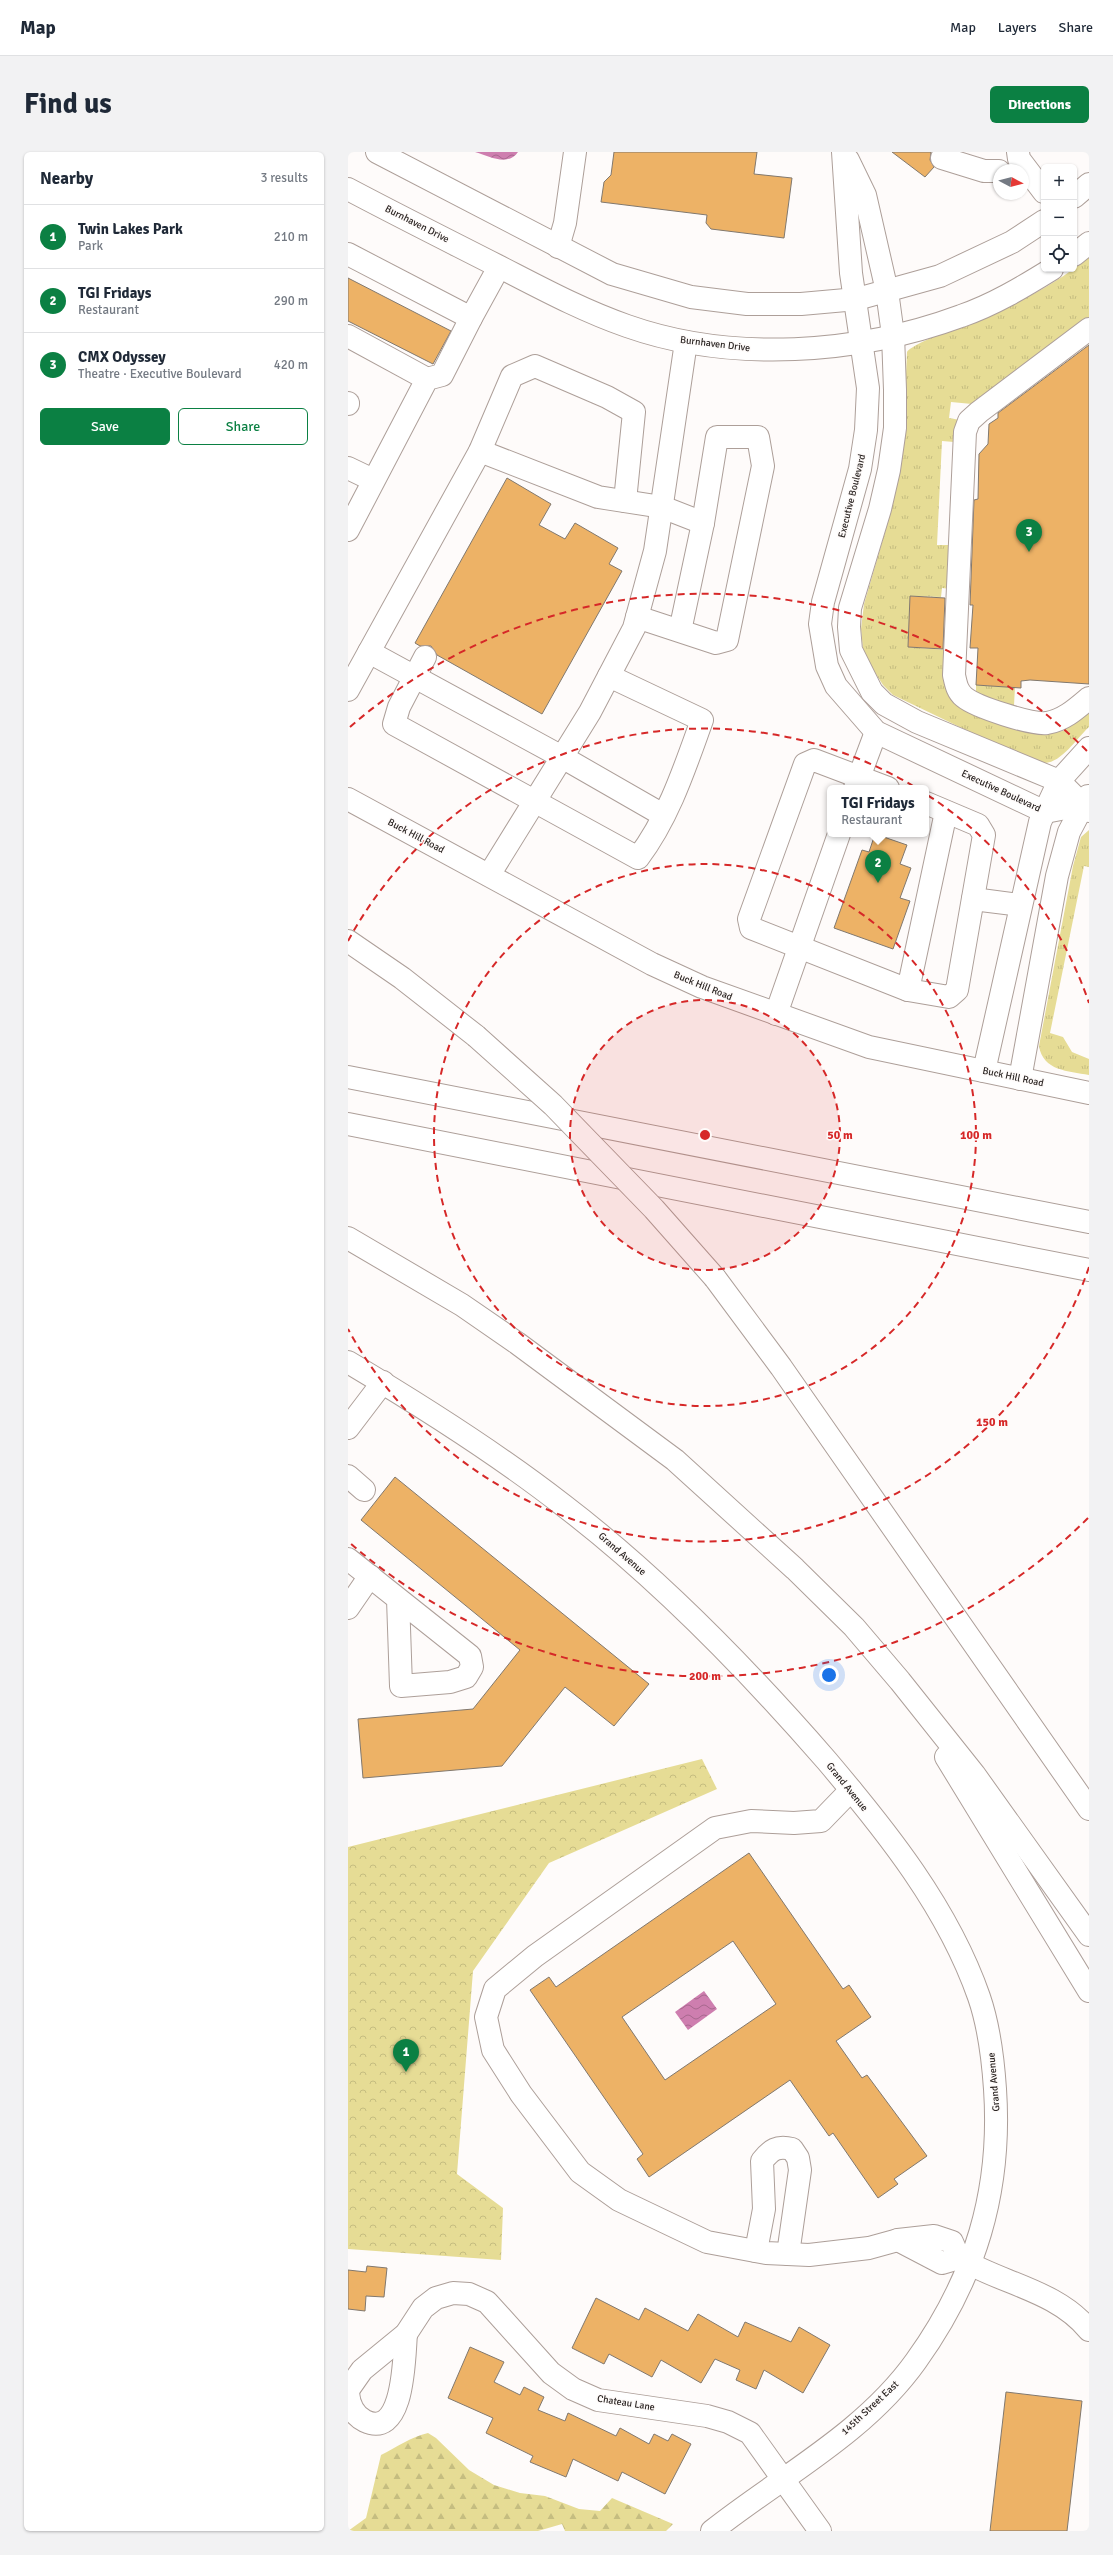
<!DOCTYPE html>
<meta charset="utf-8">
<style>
:root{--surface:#fff;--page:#f2f2f3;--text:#1f2937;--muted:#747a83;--line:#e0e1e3;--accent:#0b8043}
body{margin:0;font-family:Signika,sans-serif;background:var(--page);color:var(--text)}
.controls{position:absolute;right:12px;top:12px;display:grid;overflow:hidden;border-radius:6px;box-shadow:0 1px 3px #0004}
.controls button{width:36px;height:36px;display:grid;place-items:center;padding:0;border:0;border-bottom:1px solid var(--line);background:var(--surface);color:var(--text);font:20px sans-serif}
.compass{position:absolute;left:645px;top:12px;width:36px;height:36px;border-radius:50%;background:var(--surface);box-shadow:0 1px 3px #0004;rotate:97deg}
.you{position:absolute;left:481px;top:1523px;width:14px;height:14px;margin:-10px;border:3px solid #fff;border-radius:50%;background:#1a73e8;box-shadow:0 0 0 6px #1a73e833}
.badge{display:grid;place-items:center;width:26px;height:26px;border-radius:50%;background:var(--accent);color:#fff;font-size:13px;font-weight:700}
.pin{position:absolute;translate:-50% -33px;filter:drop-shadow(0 1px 2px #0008)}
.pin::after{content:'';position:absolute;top:21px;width:14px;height:12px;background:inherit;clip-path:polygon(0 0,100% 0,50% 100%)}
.popup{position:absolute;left:479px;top:633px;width:102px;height:52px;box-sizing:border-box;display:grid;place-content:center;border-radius:6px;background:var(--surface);filter:drop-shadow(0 1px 3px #0005);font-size:13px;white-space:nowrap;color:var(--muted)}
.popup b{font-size:15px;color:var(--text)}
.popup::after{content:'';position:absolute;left:50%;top:100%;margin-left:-8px;border:8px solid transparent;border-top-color:var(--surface)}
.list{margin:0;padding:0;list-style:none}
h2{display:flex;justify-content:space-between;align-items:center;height:52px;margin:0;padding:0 16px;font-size:17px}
h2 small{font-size:13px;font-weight:400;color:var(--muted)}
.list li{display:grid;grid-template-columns:26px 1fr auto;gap:12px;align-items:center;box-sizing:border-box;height:64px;padding:0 16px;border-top:1px solid var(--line)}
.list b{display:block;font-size:15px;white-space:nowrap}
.list p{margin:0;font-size:13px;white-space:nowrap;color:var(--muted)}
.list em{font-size:13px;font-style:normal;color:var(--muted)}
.actions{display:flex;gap:8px;padding:12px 16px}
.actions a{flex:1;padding:9px 0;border:1px solid var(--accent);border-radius:6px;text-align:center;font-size:14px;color:var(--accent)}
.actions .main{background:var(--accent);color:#fff}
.icon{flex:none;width:22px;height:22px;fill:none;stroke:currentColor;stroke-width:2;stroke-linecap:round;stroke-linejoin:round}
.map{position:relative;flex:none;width:741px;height:2379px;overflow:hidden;border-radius:6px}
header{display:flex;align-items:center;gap:24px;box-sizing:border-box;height:56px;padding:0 20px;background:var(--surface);border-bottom:1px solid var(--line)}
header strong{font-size:19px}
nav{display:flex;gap:22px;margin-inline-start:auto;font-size:14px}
.intro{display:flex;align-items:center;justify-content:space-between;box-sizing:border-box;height:96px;padding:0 24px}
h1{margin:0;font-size:28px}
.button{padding:10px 18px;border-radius:6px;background:var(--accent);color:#fff;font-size:14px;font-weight:700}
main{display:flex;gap:24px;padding:0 24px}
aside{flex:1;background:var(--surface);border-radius:6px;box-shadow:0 1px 3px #0004}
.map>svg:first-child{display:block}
.grass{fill:url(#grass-tufts)}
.forest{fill:url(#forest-firs)}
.park{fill:url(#park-crowns)}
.water{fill:url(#water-waves)}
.building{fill:#edb266;stroke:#81786e;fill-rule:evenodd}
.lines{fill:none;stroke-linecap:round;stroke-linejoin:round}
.minor-casing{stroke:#ad9f99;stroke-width:24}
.highway-casing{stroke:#ad9f99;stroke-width:24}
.minor{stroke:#fff;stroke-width:22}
.highway{stroke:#fff;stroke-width:22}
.highway-bridge-casing{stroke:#ad9f99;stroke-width:24;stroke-linecap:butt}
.highway-bridge{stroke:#fff;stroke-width:22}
.ring{fill:none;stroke:#d62828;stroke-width:2;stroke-dasharray:7 5}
.labels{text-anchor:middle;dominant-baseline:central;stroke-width:3;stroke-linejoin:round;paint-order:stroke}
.street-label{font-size:10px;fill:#2c2624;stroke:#fefbfa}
.centre{fill:#d62828;stroke:#fefbfa;stroke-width:2}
.ring-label{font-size:12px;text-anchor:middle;font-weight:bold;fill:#d62828;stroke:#fefbfa;stroke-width:3;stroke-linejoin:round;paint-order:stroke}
</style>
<header>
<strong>Map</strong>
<nav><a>Map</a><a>Layers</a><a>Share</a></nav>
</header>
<div class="intro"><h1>Find us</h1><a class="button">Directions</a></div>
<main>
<aside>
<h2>Nearby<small>3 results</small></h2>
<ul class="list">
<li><span class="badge">1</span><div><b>Twin Lakes Park</b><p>Park</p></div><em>210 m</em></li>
<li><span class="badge">2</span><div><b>TGI Fridays</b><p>Restaurant</p></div><em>290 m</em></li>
<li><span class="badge">3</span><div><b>CMX Odyssey</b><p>Theatre · Executive Boulevard</p></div><em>420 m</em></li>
</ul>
<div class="actions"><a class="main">Save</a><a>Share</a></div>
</aside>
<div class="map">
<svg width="741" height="2379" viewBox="0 0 741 2379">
<defs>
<pattern id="grass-tufts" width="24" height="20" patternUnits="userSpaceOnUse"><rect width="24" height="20" fill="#e6dc95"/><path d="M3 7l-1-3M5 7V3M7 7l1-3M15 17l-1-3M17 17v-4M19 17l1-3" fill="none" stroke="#c5bd80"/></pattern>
<pattern id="forest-firs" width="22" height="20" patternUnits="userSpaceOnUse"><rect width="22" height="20" fill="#e6dc95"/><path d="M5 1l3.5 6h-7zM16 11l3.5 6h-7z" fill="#c5bd80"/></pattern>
<pattern id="park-crowns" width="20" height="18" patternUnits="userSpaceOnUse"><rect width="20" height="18" fill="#e6dc95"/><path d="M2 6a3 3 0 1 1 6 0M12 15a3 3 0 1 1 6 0" fill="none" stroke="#c5bd80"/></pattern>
<pattern id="water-waves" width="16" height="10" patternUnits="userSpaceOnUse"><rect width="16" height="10" fill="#ce7eaf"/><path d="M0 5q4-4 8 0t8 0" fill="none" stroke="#a7678e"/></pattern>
</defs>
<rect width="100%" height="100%" fill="#fefbfa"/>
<g class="grass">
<path d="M741,105V166L624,252L603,250L601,266L612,268L606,290L594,289L589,393H602L603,437L594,436L593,445L562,444L560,495L599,498L598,529L692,582L715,579L741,558V575C728,587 714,610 697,611L620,579L545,543L535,533L522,513L515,497L513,477L516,452L542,363L554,308L559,200C568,188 644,163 664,153C691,140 718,124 741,105Z"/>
<path d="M628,533L667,535L666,553H661L628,543Z"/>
<path d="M741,678V715L736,714L702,881L715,885L724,900L741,907V923C720,919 695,919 691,894L725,714L733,685Z"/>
</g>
<path class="forest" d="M80,2281L88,2286L121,2318L146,2333L172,2341L197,2344L231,2357L252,2359L264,2346L325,2372L318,2379H217L214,2372L190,2379H0L18,2366L33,2303C49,2295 63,2285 80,2281Z"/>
<path class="park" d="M354,1607L369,1637L201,1711L125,1819L109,2022L155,2056L153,2108L0,2097V1695Z"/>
<g class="water">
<path d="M127,0H170C160,15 141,4 127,0Z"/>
<path d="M356,1839L369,1857L340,1878L327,1860Z"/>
</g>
<g class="building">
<path d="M266,0H409L406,22L444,26L436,86L363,77L358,71L359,63L253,50L256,30L263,23Z"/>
<path d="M544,0H583L582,8L586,15L577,25Z"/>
<path d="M0,126L103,179L85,212L0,169Z"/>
<path d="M741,193V532L682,528L673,529V536L628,533L630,496H622L625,453H622L626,348L630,347L631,302L640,292L641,272L650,266V261Z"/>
<path d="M159,326L203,352L191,373L217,387L227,371L270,396L261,412L274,419L194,562L89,503L83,494H72L67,491Z"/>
<path d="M562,444L597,446L595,497L560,495Z"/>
<path d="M527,682L559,693L552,712L563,716L552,746L562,749L545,797L486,776L514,698L521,700Z"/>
<path d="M47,1325L301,1532L266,1574L217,1535L154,1614L15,1626L10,1567L125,1557L172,1498L13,1368Z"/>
<path d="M401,1701L495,1837L501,1833L523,1865L488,1889L514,1926L519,1923L579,2004L546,2027L550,2032L530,2046L485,1981L481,1984L442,1928L301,2025L289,2007L295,2002L182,1838L201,1825L208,1835ZM385,1789L428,1852L317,1928L274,1865Z"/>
<path d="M19,2114L39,2116L36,2145L18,2144L17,2159L0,2157V2118L18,2120Z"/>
<path d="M248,2146L291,2168L297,2156L340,2179L350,2162L390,2185L397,2170L443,2190L451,2175L482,2193L455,2241L416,2218L408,2237L388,2228L392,2218L367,2207L353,2231L313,2208L304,2225L261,2202L256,2212L224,2196Z"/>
<path d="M122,2195L156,2210L146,2230L172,2243L176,2235L196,2245L190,2258L217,2269L220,2261L268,2284L272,2276L301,2292L306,2282L320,2289L324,2282L343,2292L317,2342L274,2320L270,2329L225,2307L218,2325L182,2310L185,2304L138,2281L145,2266L100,2246Z"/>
<path d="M658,2240L734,2249L719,2379H642Z"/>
</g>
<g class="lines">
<defs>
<g id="minor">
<path d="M29,0L264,122L343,145L399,152H453L509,147L592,124L664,90L696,69"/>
<path d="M495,0L503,121L520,236L518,278L512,317L475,450L472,472L479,514L488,534L528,580L697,660L734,653"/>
<path d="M670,0L671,7L696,40"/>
<path d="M594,6L636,19H651"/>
<path d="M500,8L517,43L539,139L545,183L547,238V276L541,318L532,357L502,456L501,475L503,498L524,540L536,552L569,570L711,629L741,659"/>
<path d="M0,37C49,63 99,88 148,113C191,135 233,158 279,174C384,211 510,202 613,164C645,153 675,135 704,117"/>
<path d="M726,45L741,32"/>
<path d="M210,95L217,71L227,0"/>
<path d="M0,102L123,166L151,115"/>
<path d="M726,103L741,91"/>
<path d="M741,177L631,260L621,269L617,280L606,523C608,532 609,539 616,545C628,555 684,573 699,571C716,568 728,557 741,546"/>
<path d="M0,184L79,227"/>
<path d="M0,251V252"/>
<path d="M132,299L250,345L314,355L355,371"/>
<path d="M0,316L25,328"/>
<path d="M0,378L79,227L94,223L123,166"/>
<path d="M289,465L368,491L379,488L415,314L410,285H369L355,371L332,479"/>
<path d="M21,500L214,605L315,663"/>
<path d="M77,505L51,555L46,572L290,706C321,665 337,615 354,568L261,524"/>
<path d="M0,538L132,299L164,224L187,214L259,245L286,260L277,349"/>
<path d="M507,636L528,580"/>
<path d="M540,636L466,608L457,612L401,767L403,776L560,838L601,845L609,838L636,683L630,673L578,651"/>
<path d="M0,647L304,812L354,835L521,895L741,941"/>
<path d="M141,723L242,560L286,476L307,399L338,190"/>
<path d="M625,747L672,753"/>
<path d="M560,838L598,660"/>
<path d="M428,862L491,682"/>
<path d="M636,919L692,670L711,629L741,596"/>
<path d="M672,927L709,724L721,680L740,644"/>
<path d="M0,1210C74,1254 147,1300 215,1353C312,1427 399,1517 479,1609C539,1680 600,1756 631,1845C641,1874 645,1907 647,1937C654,2039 627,2127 568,2209C516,2282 432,2325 364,2379"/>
<path d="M0,1276L35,1230"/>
<path d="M0,1324L16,1338"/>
<path d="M0,1407L122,1504L124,1515L118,1525L102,1530L53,1534L50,1447"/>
<path d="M0,1456L22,1424"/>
<path d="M503,1638L473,1669L446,1671L403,1669L367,1676L187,1804L147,1837L138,1865L145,1898L173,1942L232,2020L271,2048L359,2090L418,2101L461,2103L521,2096L550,2088"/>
<path d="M408,2099L416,2057L414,2009C423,1998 429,1993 444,1997L450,2006L452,2018L440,2102"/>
<path d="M611,2106L594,2111L550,2088L586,2084L604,2090L611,2106C654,2132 708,2138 741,2178"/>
<path d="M0,2238L14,2218L58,2182L75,2156L88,2146L105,2141L121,2142L139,2150L203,2221L225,2237L250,2248L359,2264L380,2270L402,2281L472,2379"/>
<path d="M0,2241C1,2252 5,2263 17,2269C57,2288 56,2202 58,2182"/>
</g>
<g id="highway">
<path d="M0,789L54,826L128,884"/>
<path d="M0,925L741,1070"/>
<path d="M0,972L741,1118"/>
<path d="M0,1086L114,1153L169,1191L327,1308L447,1417L506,1475L552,1529L626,1622L741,1783"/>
<path d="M367,1126L433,1215L741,1657"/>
<path d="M598,1605L741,1839"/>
</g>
</defs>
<use href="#minor" class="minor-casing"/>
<use href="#highway" class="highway-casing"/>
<use href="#minor" class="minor"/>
<use href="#highway" class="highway"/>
<defs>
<path id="highway-bridge" d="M128,884L205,953L306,1057L367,1126"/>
</defs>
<use href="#highway-bridge" class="highway-bridge-casing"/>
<use href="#highway-bridge" class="highway-bridge"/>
</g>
<circle cx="357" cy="983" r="135" fill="#d62828" fill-opacity=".12"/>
<g class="ring">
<circle cx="357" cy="983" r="135"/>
<circle cx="357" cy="983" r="271"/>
<path d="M741 1115A406 406 0 0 1 0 1177M0 789A406 406 0 0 1 741 851"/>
<path d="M740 1366A541 541 0 0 1 2 1391M2 575A541 541 0 0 1 740 600"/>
</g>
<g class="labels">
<g class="street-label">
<text transform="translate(69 72) rotate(27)">Burnhaven Drive</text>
<text transform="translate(367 192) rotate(7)">Burnhaven Drive</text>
<text transform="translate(504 344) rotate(-76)">Executive Boulevard</text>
<text transform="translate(653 639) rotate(25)">Executive Boulevard</text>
<text transform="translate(68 684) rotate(28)">Buck Hill Road</text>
<text transform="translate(355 834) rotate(22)">Buck Hill Road</text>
<text transform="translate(665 925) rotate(12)">Buck Hill Road</text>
<text transform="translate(274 1402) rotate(41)">Grand Avenue</text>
<text transform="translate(499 1635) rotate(51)">Grand Avenue</text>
<text transform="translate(646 1930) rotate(-95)">Grand Avenue</text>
<text transform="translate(278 2251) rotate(9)">Chateau Lane</text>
<text transform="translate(522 2256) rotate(-43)">145th Street East</text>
</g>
</g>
<circle cx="357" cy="983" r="6" class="centre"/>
<g class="ring-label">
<text x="492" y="987">50 m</text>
<text x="628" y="987">100 m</text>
<text x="644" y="1274">150 m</text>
<text x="357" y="1528">200 m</text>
</g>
</svg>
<div class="controls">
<button>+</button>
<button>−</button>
<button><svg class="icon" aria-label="locate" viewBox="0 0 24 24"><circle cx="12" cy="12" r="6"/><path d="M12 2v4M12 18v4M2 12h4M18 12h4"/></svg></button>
</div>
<svg class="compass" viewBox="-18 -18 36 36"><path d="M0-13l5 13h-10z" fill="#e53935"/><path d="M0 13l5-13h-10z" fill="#747a83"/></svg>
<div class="you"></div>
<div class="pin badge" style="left:58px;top:1920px">1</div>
<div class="pin badge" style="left:530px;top:731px">2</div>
<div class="popup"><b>TGI Fridays</b>Restaurant</div>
<div class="pin badge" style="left:681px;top:400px">3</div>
</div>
</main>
